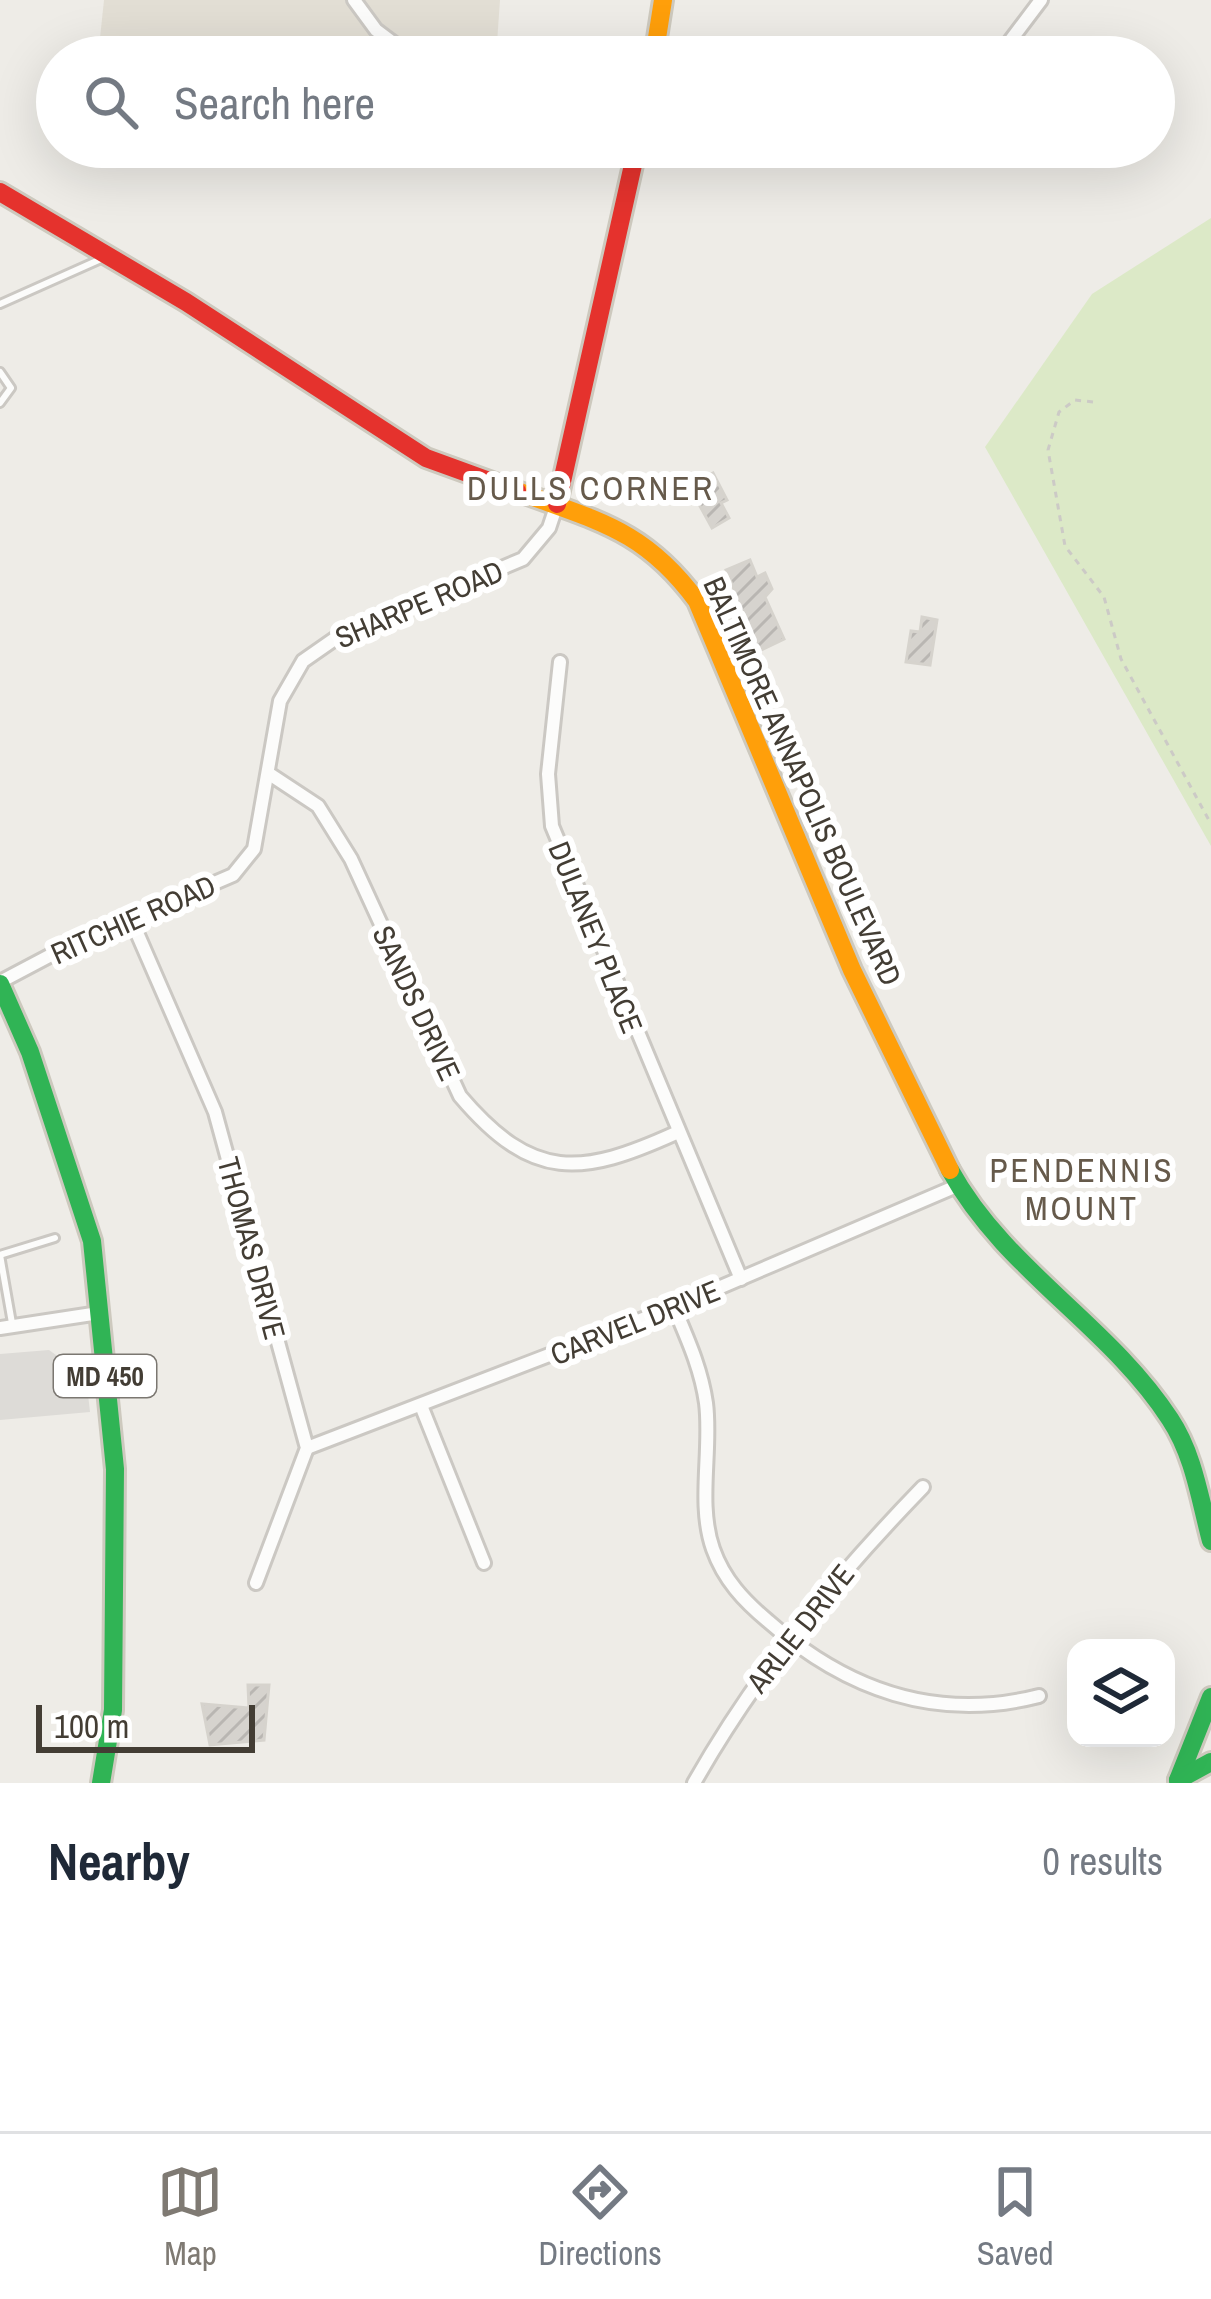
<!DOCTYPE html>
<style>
:root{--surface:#fff;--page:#f2f2f3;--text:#1f2937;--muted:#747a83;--line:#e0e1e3;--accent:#7f7a73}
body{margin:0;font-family:"Archivo Narrow",sans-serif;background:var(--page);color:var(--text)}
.controls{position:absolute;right:36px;bottom:36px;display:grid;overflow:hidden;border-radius:24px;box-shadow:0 12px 48px #0002}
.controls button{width:108px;height:108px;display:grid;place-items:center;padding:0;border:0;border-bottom:3px solid var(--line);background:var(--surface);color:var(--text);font:60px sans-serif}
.scale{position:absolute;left:36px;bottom:30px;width:219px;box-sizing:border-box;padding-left:12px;border:6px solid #433d34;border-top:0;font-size:33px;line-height:42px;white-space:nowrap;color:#433d34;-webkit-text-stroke:9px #fff;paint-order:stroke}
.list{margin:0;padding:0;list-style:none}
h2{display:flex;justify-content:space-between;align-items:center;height:156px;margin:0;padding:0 48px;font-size:51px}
h2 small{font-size:39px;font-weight:400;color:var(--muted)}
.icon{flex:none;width:66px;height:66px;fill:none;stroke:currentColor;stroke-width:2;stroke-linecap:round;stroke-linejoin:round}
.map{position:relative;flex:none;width:1211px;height:1783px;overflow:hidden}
.search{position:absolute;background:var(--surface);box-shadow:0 12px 48px #0002;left:36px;right:36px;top:36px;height:132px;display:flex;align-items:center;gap:30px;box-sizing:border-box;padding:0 42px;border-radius:66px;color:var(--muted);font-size:45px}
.sheet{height:348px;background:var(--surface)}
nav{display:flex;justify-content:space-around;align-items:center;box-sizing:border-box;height:168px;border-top:3px solid var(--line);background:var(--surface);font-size:33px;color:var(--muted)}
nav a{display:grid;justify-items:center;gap:6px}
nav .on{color:var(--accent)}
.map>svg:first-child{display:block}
.residential{fill:#e2ded4}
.green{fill:#dce9c7}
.parking{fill:#dddbd7}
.building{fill:url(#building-hatch);stroke:#d6d3cd;stroke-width:3}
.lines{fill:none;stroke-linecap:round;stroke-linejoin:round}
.lane-casing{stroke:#cbc8c3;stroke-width:12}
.street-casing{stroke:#cbc8c3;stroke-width:18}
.fast-casing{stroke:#cdc9be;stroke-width:24}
.slow-casing{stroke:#cdc9be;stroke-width:24}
.jam-casing{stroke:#cdc9be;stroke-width:24}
.path{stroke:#cccac6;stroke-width:3;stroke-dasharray:6 6;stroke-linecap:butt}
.lane{stroke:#fcfcfb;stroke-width:6}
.street{stroke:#fcfcfb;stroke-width:12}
.fast{stroke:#30b455;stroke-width:18}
.slow{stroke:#ff9f0a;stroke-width:18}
.jam{stroke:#e5322d;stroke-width:18}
.labels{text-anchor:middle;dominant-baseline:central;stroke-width:12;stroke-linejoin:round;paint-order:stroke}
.shield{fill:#fff;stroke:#7b7771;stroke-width:3}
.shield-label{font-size:27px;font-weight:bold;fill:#433d34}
.street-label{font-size:30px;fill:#433d34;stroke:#fff}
.neighbourhood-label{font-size:33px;letter-spacing:3px;fill:#665a4b;stroke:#fff}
</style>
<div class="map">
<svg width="1211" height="1783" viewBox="0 0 1211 1783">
<defs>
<pattern id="building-hatch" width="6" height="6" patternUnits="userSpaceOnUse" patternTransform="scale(3)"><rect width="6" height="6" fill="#d6d3ce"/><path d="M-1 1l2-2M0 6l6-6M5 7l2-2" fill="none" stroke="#b9b6b2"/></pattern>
</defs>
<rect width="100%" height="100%" fill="#eeece7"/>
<path class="residential" d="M104,0H500L496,57H98Z"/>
<path class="green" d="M1211,218V846L985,447L1092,294Z"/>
<path class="parking" d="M49,1350L74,1368H85L90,1412L0,1420V1354Z"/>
<g class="building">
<path d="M713,473L727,500L721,503L729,518L712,528L689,486Z"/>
<path d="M750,560L757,577L765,573L772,589L765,597L784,639L755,653L727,595L735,592L726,570Z"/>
<path d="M922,617L937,620L930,665L906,662L911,631L920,632Z"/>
<path d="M248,1685H269L264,1740L210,1745L202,1704L249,1708Z"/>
</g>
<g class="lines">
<defs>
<g id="lane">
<path d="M0,304L101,259"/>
<path d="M0,372L11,388L0,403"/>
<path d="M0,1255L12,1323"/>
<path d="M0,1255L55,1238"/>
</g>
<g id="street">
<path d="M354,0L376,30L412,57"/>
<path d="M998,57L1041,0"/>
<path d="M560,662L548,774L552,826L741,1279"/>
<path d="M271,775L318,806L351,859L460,1096C533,1182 581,1176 676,1133"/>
<path d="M131,919L215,1112L307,1448L256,1583"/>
<path d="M0,982L70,945L233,875L254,849L280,701L303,661L336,638L523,559L549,528L557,504"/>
<path d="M674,1307C687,1338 701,1368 706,1403C712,1449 697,1504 713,1549C724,1580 744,1601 768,1621C846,1690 937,1722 1039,1696"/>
<path d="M0,1328L99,1313"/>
<path d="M422,1408L484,1563"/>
<path d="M307,1448L674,1307L959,1185"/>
<path d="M694,1783C757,1672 834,1579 923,1487"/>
</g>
<g id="fast">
<path d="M0,984L30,1052L92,1241L115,1469L113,1710L101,1783"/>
<path d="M950,1170C1005,1270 1109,1325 1170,1419C1194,1455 1200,1500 1211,1541"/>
<path d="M1178,1780L1211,1697"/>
<path d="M1178,1780L1211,1762"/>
</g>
<g id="slow">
<path d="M654,57L663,0"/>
<path d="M517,491C597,521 644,529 697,601L852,970L950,1170"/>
</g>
<g id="jam">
<path d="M0,192L186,302L426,458L517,491"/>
<path d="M557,504L637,147"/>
</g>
</defs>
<use href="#lane" class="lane-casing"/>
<use href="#street" class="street-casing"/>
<use href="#fast" class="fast-casing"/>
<use href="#slow" class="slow-casing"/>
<use href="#jam" class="jam-casing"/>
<path class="path" d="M1093,402L1075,400L1059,412L1048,450L1065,546L1104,597L1121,659L1211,824"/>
<use href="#lane" class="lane"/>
<use href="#street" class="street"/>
<use href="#fast" class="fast"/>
<use href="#slow" class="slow"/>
<use href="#jam" class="jam"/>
</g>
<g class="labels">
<rect class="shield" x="54" y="1355" width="102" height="42" rx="9"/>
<g class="shield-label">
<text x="105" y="1376">MD 450</text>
</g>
<g class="street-label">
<text transform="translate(419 604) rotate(-23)">SHARPE ROAD</text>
<text transform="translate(803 781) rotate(66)">BALTIMORE ANNAPOLIS BOULEVARD</text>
<text transform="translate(133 919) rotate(-24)">RITCHIE ROAD</text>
<text transform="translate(596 937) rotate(68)">DULANEY PLACE</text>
<text transform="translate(417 1003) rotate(65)">SANDS DRIVE</text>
<text transform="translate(252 1248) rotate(75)">THOMAS DRIVE</text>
<text transform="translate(635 1322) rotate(-22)">CARVEL DRIVE</text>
<text transform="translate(800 1628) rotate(-52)">ARLIE DRIVE</text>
</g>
<g class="neighbourhood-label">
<text x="591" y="488">DULLS CORNER</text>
<text x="1082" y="1170">PENDENNIS<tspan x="1082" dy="38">MOUNT</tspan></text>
</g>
</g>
</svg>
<div class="controls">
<button><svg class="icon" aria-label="layers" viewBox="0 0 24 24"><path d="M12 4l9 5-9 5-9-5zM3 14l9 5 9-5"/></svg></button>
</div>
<div class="scale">100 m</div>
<div class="search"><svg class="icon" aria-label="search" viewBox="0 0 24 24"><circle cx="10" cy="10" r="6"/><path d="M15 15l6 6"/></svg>Search here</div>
</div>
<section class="sheet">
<h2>Nearby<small>0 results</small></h2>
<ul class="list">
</ul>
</section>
<nav>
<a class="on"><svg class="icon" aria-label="map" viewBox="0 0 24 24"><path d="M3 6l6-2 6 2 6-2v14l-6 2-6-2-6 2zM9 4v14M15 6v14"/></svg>Map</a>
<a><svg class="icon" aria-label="directions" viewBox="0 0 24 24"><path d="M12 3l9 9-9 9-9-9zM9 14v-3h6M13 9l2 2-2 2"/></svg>Directions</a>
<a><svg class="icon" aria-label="saved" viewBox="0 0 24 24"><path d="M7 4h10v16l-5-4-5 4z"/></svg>Saved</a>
</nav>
